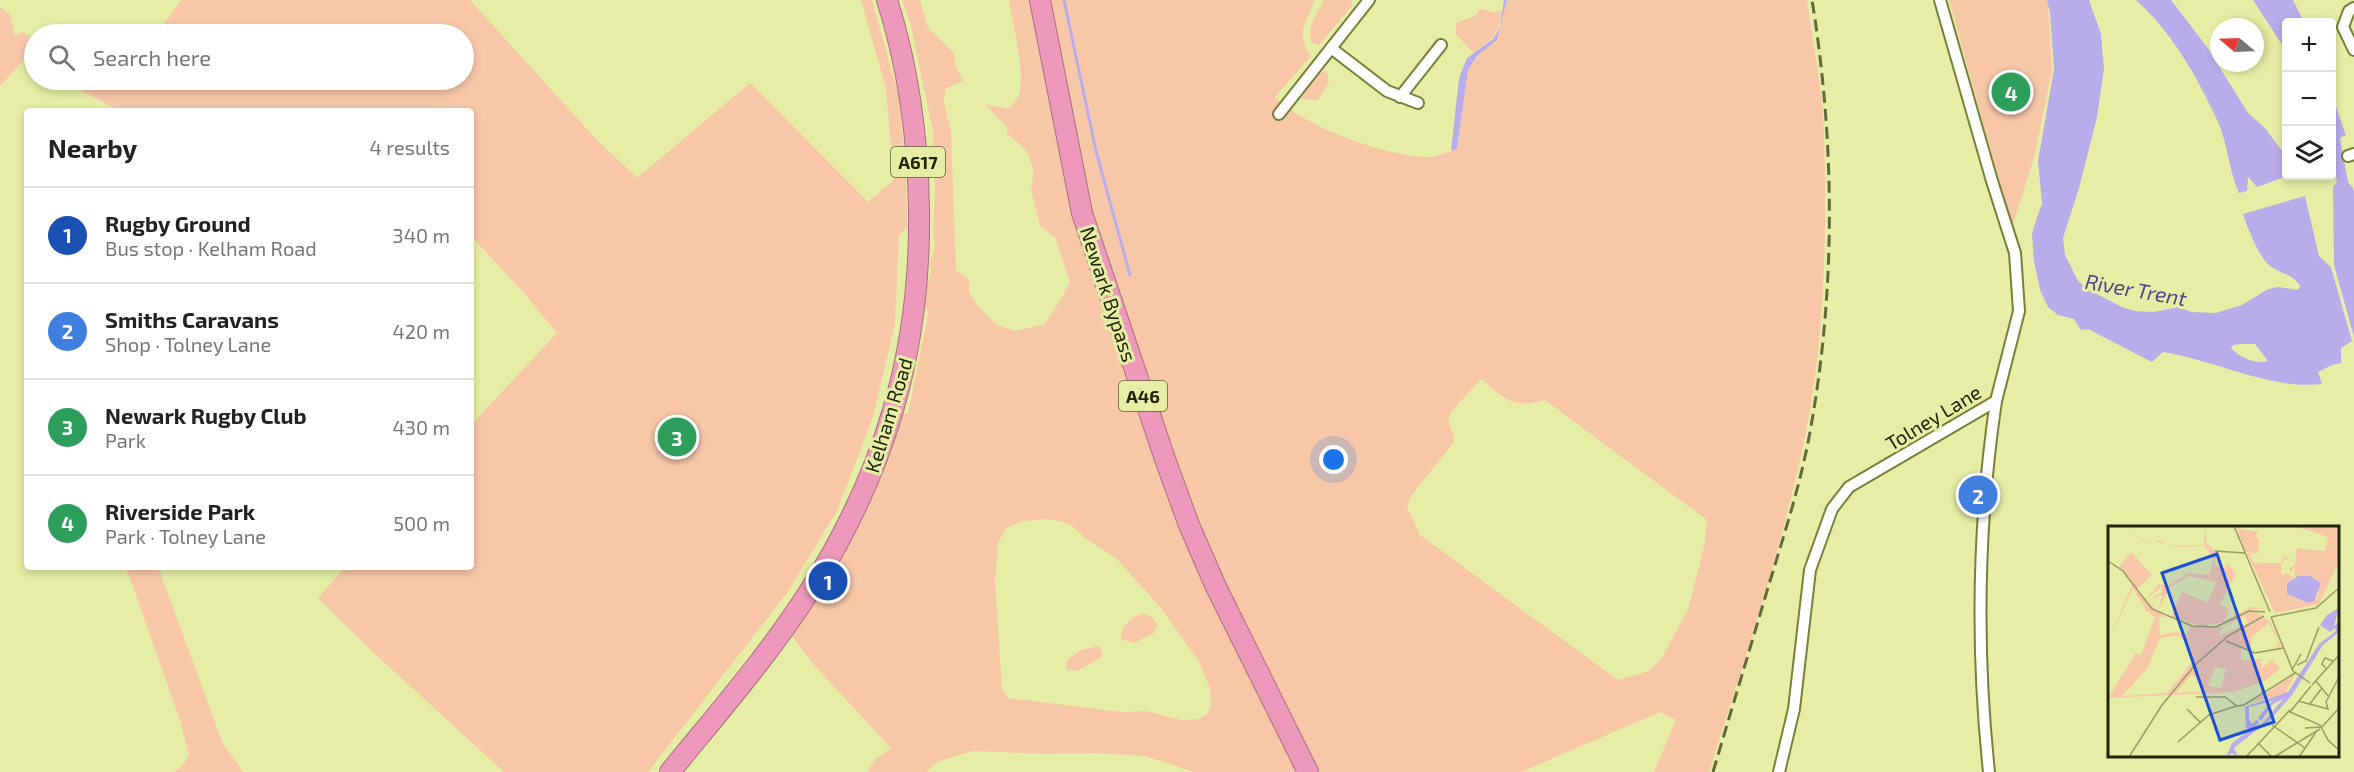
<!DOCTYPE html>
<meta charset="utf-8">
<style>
:root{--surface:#fff;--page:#f6f6f6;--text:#222;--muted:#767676;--line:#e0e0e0;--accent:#0b8043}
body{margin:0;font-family:"Exo 2",sans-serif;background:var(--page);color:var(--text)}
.controls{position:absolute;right:18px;top:18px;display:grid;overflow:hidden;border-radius:6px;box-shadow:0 3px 9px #0003}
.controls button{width:54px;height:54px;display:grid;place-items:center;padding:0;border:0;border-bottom:2px solid var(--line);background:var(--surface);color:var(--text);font:30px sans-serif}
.compass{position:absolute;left:2210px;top:18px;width:54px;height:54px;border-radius:50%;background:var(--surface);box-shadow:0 3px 9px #0003;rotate:289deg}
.you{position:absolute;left:1334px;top:460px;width:21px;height:21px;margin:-15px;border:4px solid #fff;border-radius:50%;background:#1a73e8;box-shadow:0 0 0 9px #1a73e833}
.badge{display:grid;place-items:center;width:39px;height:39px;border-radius:50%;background:var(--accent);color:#fff;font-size:20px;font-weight:700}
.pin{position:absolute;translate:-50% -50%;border:3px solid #fff;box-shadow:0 2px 6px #0006}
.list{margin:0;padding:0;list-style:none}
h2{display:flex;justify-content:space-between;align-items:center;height:78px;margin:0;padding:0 24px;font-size:26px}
h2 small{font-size:20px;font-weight:400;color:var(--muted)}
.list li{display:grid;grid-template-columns:39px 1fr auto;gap:18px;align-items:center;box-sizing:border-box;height:96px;padding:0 24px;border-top:2px solid var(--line)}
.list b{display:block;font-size:22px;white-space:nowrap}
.list p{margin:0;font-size:20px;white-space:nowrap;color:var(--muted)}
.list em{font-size:20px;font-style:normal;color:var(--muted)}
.icon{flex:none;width:33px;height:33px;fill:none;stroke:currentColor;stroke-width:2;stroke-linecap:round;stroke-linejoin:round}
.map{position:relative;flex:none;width:2354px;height:772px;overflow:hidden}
.search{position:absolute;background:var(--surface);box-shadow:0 3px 9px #0003;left:24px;top:24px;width:450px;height:66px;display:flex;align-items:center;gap:15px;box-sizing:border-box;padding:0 21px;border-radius:33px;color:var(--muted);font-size:22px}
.panel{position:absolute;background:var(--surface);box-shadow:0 3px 9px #0003;left:24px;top:108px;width:450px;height:462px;border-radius:6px}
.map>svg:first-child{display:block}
.green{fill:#f8c7a8;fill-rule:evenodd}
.water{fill:#b9aceb;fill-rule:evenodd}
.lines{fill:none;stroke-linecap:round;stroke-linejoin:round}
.stream{stroke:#b9aceb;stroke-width:3}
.street-casing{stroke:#787f39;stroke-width:14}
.highway-casing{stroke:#a6707c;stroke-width:22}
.street{stroke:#fff;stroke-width:10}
.highway{stroke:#ee99bc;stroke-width:20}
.rail{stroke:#64693c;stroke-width:3;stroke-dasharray:12 6;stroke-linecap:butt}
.labels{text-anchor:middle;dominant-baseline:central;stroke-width:6;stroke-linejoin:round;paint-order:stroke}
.shield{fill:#e6eea5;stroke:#5c6136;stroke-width:1.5}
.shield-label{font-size:18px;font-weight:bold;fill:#212406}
.street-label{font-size:20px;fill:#212406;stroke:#e6eea5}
.water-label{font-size:21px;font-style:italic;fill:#55408a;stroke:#e6eea5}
.inset-road{fill:none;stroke:#979d65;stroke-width:1.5}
.view{fill:#1d4ed8;fill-opacity:0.15;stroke:#1d4ed8;stroke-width:3}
.inset-edge{fill:none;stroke:#212406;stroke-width:3}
</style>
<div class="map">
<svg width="2354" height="772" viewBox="0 0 2354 772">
<rect width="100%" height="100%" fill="#e6eea5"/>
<g class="green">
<path d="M181,0H470L595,138L637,178L750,83L868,202L894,180L886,89L861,0H872L899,97L906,173L907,227L899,235L895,323L873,417L837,511L787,593L648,772H504L374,653L318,598L345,567H471V425L557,333L525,294L471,236V111H120L61,80H109L120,86L125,80H464V34H157Z"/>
<path d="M902,0H920L928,28L954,53L955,64L963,81L945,89L944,103L951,132L956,270L969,279V292L977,305L997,325L1015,331L1045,324L1061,299L1070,282L1055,237L1040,226L1031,189L1034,172L1027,151L1007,133V127L985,104L1007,109C1014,104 1019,99 1020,90C1024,66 1013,25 1009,0H1315C1307,24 1294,31 1311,56L1275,97C1305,127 1383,155 1425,157C1435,158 1448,152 1457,149L1468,70L1477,56L1497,40L1507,0H1807C1812,34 1818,69 1822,103C1825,137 1825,173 1825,207C1825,286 1820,364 1804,441C1781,552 1743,664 1709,772H1654L1676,720L1660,712L1521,772H1194L1145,756L1090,753L1047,754L973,751L937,762L926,772H867L875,760L891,748L814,665L791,635L831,582V576L855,526L901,415L908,413L929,310L925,307V288L931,274L930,262L935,247L933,233L935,191L933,131L910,22ZM1481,379C1506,399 1511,409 1545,400L1707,520L1705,543L1688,610L1661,659L1649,671L1618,680L1420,535L1407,507L1411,496L1454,442V435L1448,422L1451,412ZM1048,519L1070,524L1084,537L1117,559L1161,608L1198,660L1210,688L1211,705L1207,715L1199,719L1182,720L1146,711L1122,712L1008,698L1002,688L995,582L998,543L1006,528L1024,521Z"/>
<path d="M1324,0H1351L1353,5L1319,45L1312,43C1306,28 1317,13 1324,0Z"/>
<path d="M1949,0H2047L2048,2L2052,70L2034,158L2012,227Z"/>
<path d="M0,7L10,15L15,36L22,32L34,39V65L24,60L0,86Z"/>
<path d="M1480,9L1494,12L1502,11C1498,37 1492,38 1474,53L1455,33L1457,22L1475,16Z"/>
<path d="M1327,70L1329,82L1318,100L1302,99C1306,85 1313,75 1327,70Z"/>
<path d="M126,567H158L223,744L243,772H174L183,765L189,755L180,720Z"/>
<path d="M1142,613L1152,617L1157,624L1154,633L1134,643L1121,639C1121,624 1131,619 1142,613Z"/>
<path d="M1098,646L1102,651V657L1077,671L1066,669L1067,660L1081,650Z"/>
</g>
<g class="water">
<path d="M1504,0H1507L1497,40L1477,56L1468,70L1457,149L1451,151L1459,78L1467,58L1493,39L1500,27Z"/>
<path d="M2047,0H2089L2101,34L2104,69L2097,117L2079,188L2063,238L2065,255L2078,281L2091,291L2122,307L2135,311L2154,312L2179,307L2191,312L2216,313L2242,305L2268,289L2278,287L2298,290L2300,286C2293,273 2279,274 2269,265C2259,257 2247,227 2243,214L2305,196L2319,256L2331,267L2352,341L2341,348V363L2332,365L2318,372L2322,384C2271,390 2214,360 2163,352L2152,362L2088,329L2081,330L2074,319L2058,315L2048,307L2040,290L2034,261L2032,233L2042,203L2038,161L2054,69L2050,13ZM2241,344H2255L2268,361C2256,365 2239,357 2231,348L2233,345Z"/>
<path d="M2136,0H2171L2207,47L2248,113L2265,128L2282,151L2286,159L2287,176L2257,187L2248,177L2247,191L2239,193C2229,171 2228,145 2218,122C2198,78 2172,32 2136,0Z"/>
<path d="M2253,0H2293L2304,22H2286V51Z"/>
<path d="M2332,96L2346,135L2340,138L2348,182L2353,188L2354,193V337L2334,265L2333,187L2337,182L2332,158Z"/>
</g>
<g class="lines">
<path class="stream" d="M1064,0L1096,151L1130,275"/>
<defs>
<g id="street">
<path d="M2354,8L2349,11L2343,27L2354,50"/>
<path d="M1331,48L1387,91L1418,103"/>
<path d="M1400,97L1441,45"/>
<path d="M1279,114L1369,0"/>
<path d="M2348,156L2354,154"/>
<path d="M1779,772L1794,709L1810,570L1832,509L1849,487L1996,401L2019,311L2015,253L1992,181L1940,0"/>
<path d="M1989,772C1976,650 1978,523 1996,401"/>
</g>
<g id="highway">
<path d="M1040,0L1082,213L1165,459L1189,525L1216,587L1308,772"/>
<path d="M670,772C718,713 768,656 809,592C885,472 921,352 919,210C918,138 909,69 887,0"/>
</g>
</defs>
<use href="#street" class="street-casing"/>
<use href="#highway" class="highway-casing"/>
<use href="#street" class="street"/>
<use href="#highway" class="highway"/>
<path class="rail" d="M1713,772C1732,708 1751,645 1770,581C1785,532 1801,482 1810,432C1836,290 1835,142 1812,0"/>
</g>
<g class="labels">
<g class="shield">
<rect x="891" y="147" width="54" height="30" rx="4.5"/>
<rect x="1119" y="381" width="48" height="30" rx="4.5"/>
</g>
<g class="shield-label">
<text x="918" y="162">A617</text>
<text x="1143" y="396">A46</text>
</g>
<g class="street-label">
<text transform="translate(1109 294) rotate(72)">Newark Bypass</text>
<text transform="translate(888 415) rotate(-73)">Kelham Road</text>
<text transform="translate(1933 417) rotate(-31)">Tolney Lane</text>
</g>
<g class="water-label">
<text transform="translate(2136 289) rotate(10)">River Trent</text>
</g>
</g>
<g transform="translate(2108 526)">
<rect width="231" height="231" fill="#e6eea5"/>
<path d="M10,0L40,17L51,14L60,19L82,20L96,18L97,0L98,16L109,27L106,39L117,42L120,37L128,48L112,78L121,84L116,95L143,81L158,82L147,83L124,95L93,100L63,91L74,66L99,76L109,56L81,50L61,62L50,86L54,69L40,75L54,66V60L38,74L51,58L60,60L80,47L102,49L105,32L96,19L83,21L63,20L47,15L40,18ZM186,0H231V36L211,78L167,87L139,27L146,28L142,29L146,37H154V31L155,37H173L176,30L186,36L176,33L174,38L173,49L179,47L186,52L179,57V68L196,76L210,70L212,56L199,49L187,51L186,40L183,47L181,43L187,38L189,22L217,25L220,11ZM129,2L151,6L146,11L151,12L150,27L137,26ZM23,26L44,49L28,64L57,91H51L52,109L69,106L77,110L83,100L114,101L138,87L148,86L163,96L173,121L166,122L171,118L161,97L144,110L142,124L133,122V134L157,133L153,135L154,142L164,134L172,142L180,135L168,146L155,156L126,166L0,172L28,127L33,129L47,91L38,84L25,62L0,116L24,59L11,41ZM136,90L140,97L111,110L113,103ZM70,109L79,116L84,136L59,167L14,170L39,143L52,112ZM107,141L118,143L113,162L100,160ZM84,148L98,165L68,167ZM187,148L177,168L142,177Z" fill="#f8c7a8" fill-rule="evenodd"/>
<path d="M190,50H202L213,57L206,75L200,77L179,68V57ZM231,82L226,100L231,96V106L215,119L184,169L163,193L126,222L130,231L124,227L118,231L124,217L142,204L138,202L137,181L180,166L211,118L228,105L227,102L222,106L212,99L219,89ZM176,172L153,199L147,200L151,197L149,193L144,198L141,193V181L164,175L150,192L153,195L164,179Z" fill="#b9aceb" fill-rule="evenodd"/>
<path class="inset-road" d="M126,0L162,86M107,25L137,27M0,35L15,45L44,83L84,100L108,101L141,85L157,86M163,91L185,145L202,157M163,91L208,82L231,62M118,115L147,127L175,122M189,139L198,135L211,101M218,142L214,138L217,132L225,135M184,144L193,128M208,155L220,170M204,159L231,129M203,160L182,186L212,199L220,214L231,224M88,171H117L129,180L136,179L187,147M190,175L220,183L218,176L231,151M201,179L214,162M79,183L93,197M164,199L197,222M197,202L214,201L231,182M70,216L101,189L128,180M150,217L164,231M21,231L54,179L87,139L120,110L156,90M138,231L182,184M166,231L212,203M191,231L208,206"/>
<path class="view" d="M109,28L166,196L112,214L54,47Z"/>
<rect width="231" height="231" class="inset-edge"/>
</g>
</svg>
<div class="controls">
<button>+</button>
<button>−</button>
<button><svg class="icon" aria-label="layers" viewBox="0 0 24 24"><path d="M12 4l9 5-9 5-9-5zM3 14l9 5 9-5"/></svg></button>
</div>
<svg class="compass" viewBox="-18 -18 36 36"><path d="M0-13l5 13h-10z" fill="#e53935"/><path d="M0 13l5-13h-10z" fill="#767676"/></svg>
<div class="you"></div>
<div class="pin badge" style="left:828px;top:581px;background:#1a4fb4">1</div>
<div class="pin badge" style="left:1978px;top:495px;background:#3f7fe0">2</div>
<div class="pin badge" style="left:677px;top:437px;background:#2e9e5b">3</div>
<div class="pin badge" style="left:2011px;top:92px;background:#2e9e5b">4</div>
<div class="search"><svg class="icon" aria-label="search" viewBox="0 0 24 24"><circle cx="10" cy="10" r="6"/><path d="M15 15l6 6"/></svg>Search here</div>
<section class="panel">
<h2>Nearby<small>4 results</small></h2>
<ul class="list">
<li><span class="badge" style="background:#1a4fb4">1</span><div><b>Rugby Ground</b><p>Bus stop · Kelham Road</p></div><em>340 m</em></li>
<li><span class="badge" style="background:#3f7fe0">2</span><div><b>Smiths Caravans</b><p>Shop · Tolney Lane</p></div><em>420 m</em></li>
<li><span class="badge" style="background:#2e9e5b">3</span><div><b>Newark Rugby Club</b><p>Park</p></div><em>430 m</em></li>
<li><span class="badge" style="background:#2e9e5b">4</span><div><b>Riverside Park</b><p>Park · Tolney Lane</p></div><em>500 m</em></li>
</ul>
</section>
</div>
